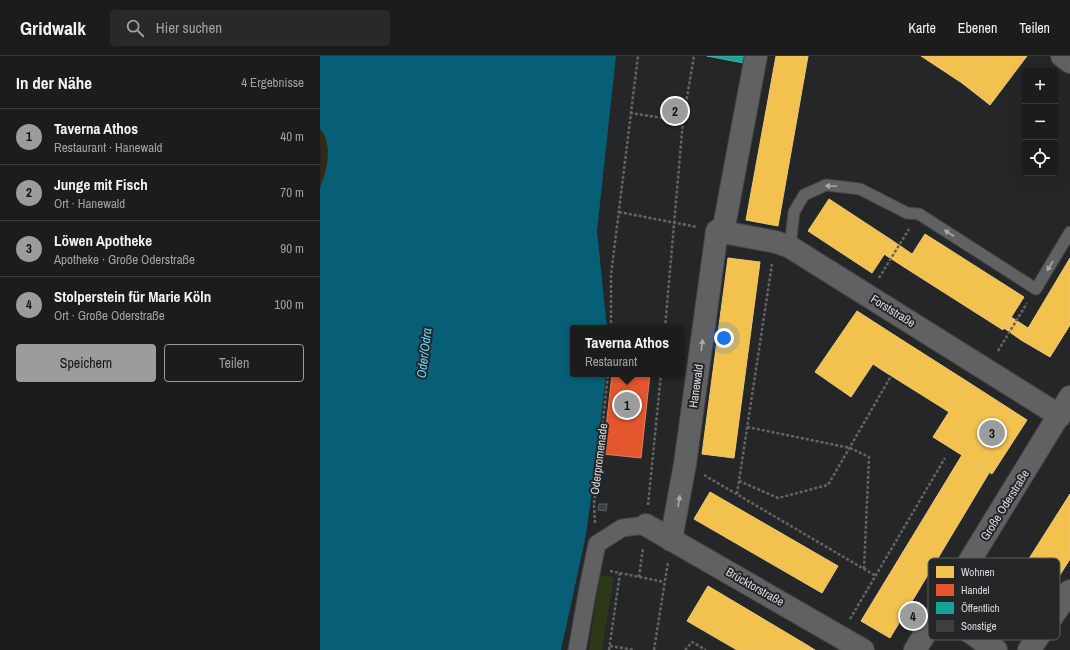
<!DOCTYPE html>
<html lang="de">
<meta charset="utf-8">
<style>
:root{--surface:#1c1c1d;--page:#29292a;--text:#f1f3f6;--muted:#a0a1a4;--line:#3a3a3b;--accent:#9b9c9d}
body{margin:0;font-family:"Archivo Narrow",sans-serif;background:var(--page);color:var(--text)}
.controls{position:absolute;right:12px;top:12px;display:grid;overflow:hidden;border-radius:4px;box-shadow:0 4px 16px #0002}
.controls button{width:36px;height:36px;display:grid;place-items:center;padding:0;border:0;border-bottom:1px solid var(--line);background:var(--surface);color:var(--text);font:20px sans-serif}
.you{position:absolute;left:404px;top:282px;width:14px;height:14px;margin:-10px;border:3px solid #fff;border-radius:50%;background:#1a73e8;box-shadow:0 0 0 6px #1a73e833}
.badge{display:grid;place-items:center;width:26px;height:26px;border-radius:50%;background:var(--accent);color:#111;font-size:13px;font-weight:700}
.pin{position:absolute;translate:-50% -50%;border:2px solid #fff;box-shadow:0 1px 4px #0006}
.popup{position:absolute;left:250px;top:269px;width:114px;height:52px;box-sizing:border-box;display:grid;place-content:center;border-radius:4px;background:var(--surface);filter:drop-shadow(0 1px 3px #0005);font-size:13px;white-space:nowrap;color:var(--muted)}
.popup b{font-size:15px;color:var(--text)}
.popup::after{content:'';position:absolute;left:50%;top:100%;margin-left:-8px;border:8px solid transparent;border-top-color:var(--surface)}
.list{margin:0;padding:0;list-style:none}
h2{display:flex;justify-content:space-between;align-items:center;height:52px;margin:0;padding:0 16px;font-size:17px}
h2 small{font-size:13px;font-weight:400;color:var(--muted)}
.list li{display:grid;grid-template-columns:26px 1fr auto;gap:12px;align-items:center;box-sizing:border-box;height:56px;padding:0 16px;border-top:1px solid var(--line)}
.list b{display:block;font-size:15px;white-space:nowrap}
.list p{margin:0;font-size:13px;white-space:nowrap;color:var(--muted)}
.list em{font-size:13px;font-style:normal;color:var(--muted)}
.actions{display:flex;gap:8px;padding:12px 16px}
.actions a{flex:1;padding:9px 0;border:1px solid var(--accent);border-radius:4px;text-align:center;font-size:14px;color:var(--accent)}
.actions .main{background:var(--accent);color:#111}
.icon{flex:none;width:22px;height:22px;fill:none;stroke:currentColor;stroke-width:2;stroke-linecap:round;stroke-linejoin:round}
.map{position:relative;flex:none;width:750px;height:594px;overflow:hidden}
header{display:flex;align-items:center;gap:24px;box-sizing:border-box;height:56px;padding:0 20px;background:var(--surface);border-bottom:1px solid var(--line)}
header strong{font-size:19px}
nav{display:flex;gap:22px;margin-inline-start:auto;font-size:14px}
.search{width:280px;height:36px;background:var(--page);display:flex;align-items:center;gap:10px;box-sizing:border-box;padding:0 14px;border-radius:4px;color:var(--muted);font-size:15px}
main{display:flex}
aside{flex:1;background:var(--surface)}
.map>svg:first-child{display:block}
.green{fill:#2c3917}
.sand{fill:#332b0f}
.water{fill:#065f76}
.homes{fill:#f2c14e;stroke:#ebc979}
.shops{fill:#e4572e;stroke:#e17f62}
.public{fill:#17a398;stroke:#52b4ad}
.building{fill:#3d3e3f;stroke:#5d5e5f}
.lines{fill:none;stroke-linecap:round;stroke-linejoin:round}
.service-casing{stroke:#434445;stroke-width:13}
.pedestrian-casing{stroke:#434445;stroke-width:19}
.minor-casing{stroke:#434445;stroke-width:24}
.path{stroke:#646465;stroke-width:2.5;stroke-dasharray:3 2;stroke-linecap:butt}
.service{stroke:#606162;stroke-width:11}
.pedestrian{stroke:#606162;stroke-width:17}
.minor{stroke:#606162;stroke-width:22}
.oneway{fill:#a9aaac}
.labels{text-anchor:middle;dominant-baseline:central;stroke-width:4;stroke-linejoin:round;paint-order:stroke}
.street-label{font-size:12px;fill:#dadbdd;stroke:#242628}
.water-label{font-size:13px;font-style:italic;fill:#6ad6f9;stroke:#242628}
.key{fill:#242628;stroke:#5b5c5e;stroke-width:1}
.key-label{font-size:11px;fill:#dadbdd}
</style>
<header>
<strong>Gridwalk</strong>
<div class="search"><svg class="icon" aria-label="search" viewBox="0 0 24 24"><circle cx="10" cy="10" r="6"/><path d="M15 15l6 6"/></svg>Hier suchen</div>
<nav><a>Karte</a><a>Ebenen</a><a>Teilen</a></nav>
</header>
<main>
<aside>
<h2>In der Nähe<small>4 Ergebnisse</small></h2>
<ul class="list">
<li><span class="badge">1</span><div><b>Taverna Athos</b><p>Restaurant · Hanewald</p></div><em>40 m</em></li>
<li><span class="badge">2</span><div><b>Junge mit Fisch</b><p>Ort · Hanewald</p></div><em>70 m</em></li>
<li><span class="badge">3</span><div><b>Löwen Apotheke</b><p>Apotheke · Große Oderstraße</p></div><em>90 m</em></li>
<li><span class="badge">4</span><div><b>Stolperstein für Marie Köln</b><p>Ort · Große Oderstraße</p></div><em>100 m</em></li>
</ul>
<div class="actions"><a class="main">Speichern</a><a>Teilen</a></div>
</aside>
<div class="map">
<svg width="750" height="594" viewBox="0 0 750 594">
<rect width="100%" height="100%" fill="#252627"/>
<path class="green" d="M279,519L294,521L282,594H269Z"/>
<path class="sand" d="M0,73C10,83 9,103 5,117C4,122 1,127 0,132V116L2,112V93L0,84Z"/>
<path class="water" d="M0,0H296L277,175L287,272H253V318H286L277,398L266,479L241,594H0V132C1,126 4,122 5,117C9,103 10,83 0,73Z"/>
<g class="homes">
<path d="M456,0H488L458,170L426,164Z"/>
<path d="M601,0H662L642,27Z"/>
<path d="M662,0H707L670,49L642,27Z"/>
<path d="M509,143L573,185L552,217L488,175Z"/>
<path d="M605,178L704,241L683,274L584,211Z"/>
<path d="M573,185L592,198L584,211L564,198Z"/>
<path d="M408,202L440,206L414,402L382,398Z"/>
<path d="M750,202V269L730,301L701,284Z"/>
<path d="M537,255L582,284L562,314L553,308L531,341L495,316Z"/>
<path d="M691,261L708,272L701,284L684,272Z"/>
<path d="M582,284L648,326L629,356L562,314Z"/>
<path d="M648,326L707,364L672,418L613,381Z"/>
<path d="M642,399L669,417L570,582L541,565Z"/>
<path d="M390,436L518,510L502,537L374,463Z"/>
<path d="M750,438V503L704,576L674,558Z"/>
<path d="M388,530L487,589L484,594H417L367,565Z"/>
<path d="M487,589L495,594H484Z"/>
</g>
<path class="shops" d="M292,318H330L321,402L283,398Z"/>
<path class="public" d="M387,0H425L424,7Z"/>
<path class="building" d="M279,448H287L286,455L278,454Z"/>
<g class="lines">
<defs>
<path id="service" d="M470,191L474,156L484,139L506,129L540,133L587,157L599,158L716,233L750,176"/>
<path id="pedestrian" d="M257,594L268,532L277,488L302,472L326,469"/>
<g id="minor">
<path d="M742,0L750,6"/>
<path d="M403,176L436,0"/>
<path d="M326,469L543,594"/>
<path d="M351,484L365,408L397,175L456,186L470,191L740,360"/>
<path d="M619,555L676,594"/>
<path d="M595,594L750,341"/>
<path d="M709,594L750,535"/>
</g>
</defs>
<use href="#service" class="service-casing"/>
<use href="#pedestrian" class="pedestrian-casing"/>
<use href="#minor" class="minor-casing"/>
<g class="path">
<path d="M310,57L363,65"/>
<path d="M299,156L377,171"/>
<path d="M559,222L589,173"/>
<path d="M291,272V219L318,0"/>
<path d="M345,272L363,65L374,0"/>
<path d="M678,295L707,247"/>
<path d="M427,371L530,392L549,401L544,513"/>
<path d="M384,419L556,520"/>
<path d="M419,425L458,442L508,429L571,320"/>
<path d="M417,438L452,208"/>
<path d="M328,449L341,318"/>
<path d="M275,467L274,448L288,318"/>
<path d="M290,515L344,526"/>
<path d="M319,521L323,492"/>
<path d="M530,563L625,402"/>
<path d="M290,590L315,594"/>
<path d="M289,594L300,517"/>
<path d="M334,594L348,506"/>
<path d="M365,594L372,586L386,594"/>
</g>
<use href="#service" class="service"/>
<use href="#pedestrian" class="pedestrian"/>
<use href="#minor" class="minor"/>
</g>
<defs><path id="oneway-solid" d="M-6-.8H1V-3.2L6.5 0L1 3.2V.8H-6Z"/></defs>
<g class="oneway">
<use href="#oneway-solid" transform="translate(511 130) rotate(-177)"/>
<use href="#oneway-solid" transform="translate(629 177) rotate(-147)"/>
<use href="#oneway-solid" transform="translate(730 210) rotate(121)"/>
<use href="#oneway-solid" transform="translate(382 289) rotate(-82)"/>
<use href="#oneway-solid" transform="translate(359 445) rotate(-80)"/>
</g>
<g class="labels">
<g class="street-label">
<text transform="translate(573 255) rotate(32)">Forststraße</text>
<text transform="translate(376 330) rotate(-82)">Hanewald</text>
<text transform="translate(279 403) rotate(-83)">Oderpromenade</text>
<text transform="translate(685 449) rotate(-58)">Große Oderstraße</text>
<text transform="translate(435 531) rotate(30)">Brücktorstraße</text>
</g>
<g class="water-label">
<text transform="translate(104 297) rotate(-83)">Oder/Odra</text>
</g>
</g>
<rect x="608" y="502" width="132" height="82" rx="6" class="key"/>
<rect x="616" y="510" width="18" height="12" fill="#f2c14e"/>
<rect x="616" y="528" width="18" height="12" fill="#e4572e"/>
<rect x="616" y="546" width="18" height="12" fill="#17a398"/>
<rect x="616" y="564" width="18" height="12" fill="#3d3e3f"/>
<g class="key-label">
<text x="641" y="520">Wohnen</text>
<text x="641" y="538">Handel</text>
<text x="641" y="556">Öffentlich</text>
<text x="641" y="574">Sonstige</text>
</g>
</svg>
<div class="controls">
<button>+</button>
<button>−</button>
<button><svg class="icon" aria-label="locate" viewBox="0 0 24 24"><circle cx="12" cy="12" r="6"/><path d="M12 2v4M12 18v4M2 12h4M18 12h4"/></svg></button>
</div>
<div class="you"></div>
<div class="pin badge" style="left:307px;top:349px">1</div>
<div class="popup"><b>Taverna Athos</b>Restaurant</div>
<div class="pin badge" style="left:355px;top:55px">2</div>
<div class="pin badge" style="left:672px;top:377px">3</div>
<div class="pin badge" style="left:593px;top:560px">4</div>
</div>
</main>
